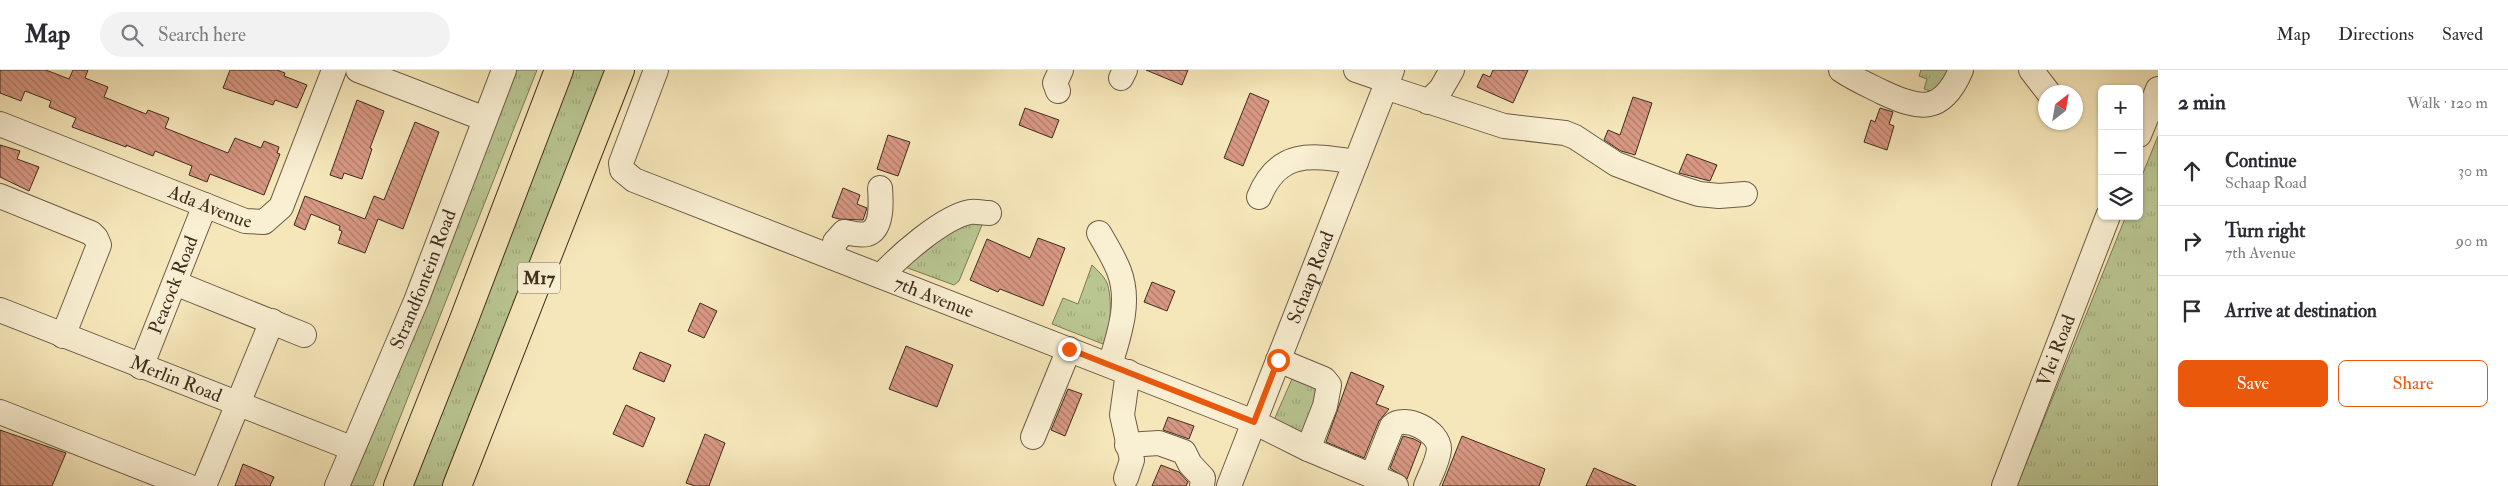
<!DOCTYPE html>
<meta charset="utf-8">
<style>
:root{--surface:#fff;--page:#f2f2f3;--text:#2b2b33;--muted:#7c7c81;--line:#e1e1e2;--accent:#ea580c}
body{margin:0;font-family:"IM FELL Double Pica",serif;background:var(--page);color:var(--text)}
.controls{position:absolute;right:15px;top:15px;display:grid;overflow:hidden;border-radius:8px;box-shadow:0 1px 4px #0004}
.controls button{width:45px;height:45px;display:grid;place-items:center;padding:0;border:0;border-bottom:1px solid var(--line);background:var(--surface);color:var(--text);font:25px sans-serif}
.compass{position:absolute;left:2038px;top:15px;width:45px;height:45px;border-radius:50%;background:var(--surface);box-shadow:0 1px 4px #0004;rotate:31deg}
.stop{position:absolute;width:15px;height:15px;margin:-11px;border:4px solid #ea580c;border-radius:50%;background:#fff}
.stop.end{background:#ea580c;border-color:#fff;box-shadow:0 1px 5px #0008}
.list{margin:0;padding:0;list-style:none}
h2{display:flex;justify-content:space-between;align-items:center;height:65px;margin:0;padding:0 20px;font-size:21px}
h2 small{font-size:16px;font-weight:400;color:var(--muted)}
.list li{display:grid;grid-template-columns:32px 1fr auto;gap:15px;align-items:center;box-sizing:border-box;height:70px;padding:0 20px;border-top:1px solid var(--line)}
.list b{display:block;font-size:19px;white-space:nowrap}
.list p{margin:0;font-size:16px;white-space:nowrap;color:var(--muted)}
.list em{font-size:16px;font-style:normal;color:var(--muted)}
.actions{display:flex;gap:10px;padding:15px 20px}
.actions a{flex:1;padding:11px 0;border:1px solid var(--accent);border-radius:8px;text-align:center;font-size:18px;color:var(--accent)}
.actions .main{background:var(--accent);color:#fff}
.icon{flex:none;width:28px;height:28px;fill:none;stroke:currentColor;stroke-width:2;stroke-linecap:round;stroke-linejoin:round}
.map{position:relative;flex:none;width:2158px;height:416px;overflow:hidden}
header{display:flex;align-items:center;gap:30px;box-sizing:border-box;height:70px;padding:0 25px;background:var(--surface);border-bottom:1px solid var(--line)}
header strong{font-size:24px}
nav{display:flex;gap:28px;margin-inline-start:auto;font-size:18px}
.search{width:350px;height:45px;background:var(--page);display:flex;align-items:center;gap:12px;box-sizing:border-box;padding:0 18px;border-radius:28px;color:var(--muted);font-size:19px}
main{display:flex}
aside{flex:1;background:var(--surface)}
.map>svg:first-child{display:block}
.grass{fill:url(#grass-tufts);stroke:#7c7a58}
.building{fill:url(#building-back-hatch);stroke:#3f2d1f}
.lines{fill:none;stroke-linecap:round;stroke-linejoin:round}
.minor-casing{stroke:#6d5c46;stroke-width:26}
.major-casing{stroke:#3f2d1f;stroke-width:30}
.minor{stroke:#f9efd2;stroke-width:24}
.major{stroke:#f6e7ba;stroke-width:28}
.route{stroke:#ea580c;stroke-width:6}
.labels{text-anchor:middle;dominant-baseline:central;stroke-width:5;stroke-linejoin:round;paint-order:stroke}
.shield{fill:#f9efd2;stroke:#776755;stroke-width:1}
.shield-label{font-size:18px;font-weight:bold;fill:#3f2d1f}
.street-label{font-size:19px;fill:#3f2d1f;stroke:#f9efd2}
</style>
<header>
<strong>Map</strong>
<div class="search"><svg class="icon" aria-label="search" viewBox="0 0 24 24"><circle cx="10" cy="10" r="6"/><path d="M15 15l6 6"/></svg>Search here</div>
<nav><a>Map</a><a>Directions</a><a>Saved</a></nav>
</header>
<main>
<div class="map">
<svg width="2158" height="416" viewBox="0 0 2158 416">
<defs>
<pattern id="grass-tufts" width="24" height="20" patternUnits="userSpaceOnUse" patternTransform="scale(1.25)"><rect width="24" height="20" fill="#b9c692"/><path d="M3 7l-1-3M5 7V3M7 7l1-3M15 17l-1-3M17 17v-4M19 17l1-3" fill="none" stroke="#a0aa7d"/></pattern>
<pattern id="building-back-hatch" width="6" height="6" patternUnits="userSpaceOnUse" patternTransform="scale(1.25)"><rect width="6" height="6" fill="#d79782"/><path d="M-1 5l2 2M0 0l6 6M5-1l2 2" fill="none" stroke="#b07c6a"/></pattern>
</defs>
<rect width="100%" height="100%" fill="#f6e7ba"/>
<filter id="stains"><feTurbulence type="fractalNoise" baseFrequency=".004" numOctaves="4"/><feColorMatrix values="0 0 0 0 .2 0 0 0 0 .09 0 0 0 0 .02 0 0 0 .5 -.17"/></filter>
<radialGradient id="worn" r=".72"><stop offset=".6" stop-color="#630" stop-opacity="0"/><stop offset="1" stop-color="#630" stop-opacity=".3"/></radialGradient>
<g class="grass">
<path d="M516,0H537L373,416H349Z"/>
<path d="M570,0H607L444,416H409Z"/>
<path d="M1921,0H1957L1937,23L1924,19L1927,9L1919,6Z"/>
<path d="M2158,66V416H2017L2126,146H2139V113Z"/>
<path d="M972,150L982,155L959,211L954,215L905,197L916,182Z"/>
<path d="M1092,195C1097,200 1104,206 1107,213C1112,225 1112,264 1103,274L1052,254L1063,228L1078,234Z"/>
<path d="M1292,309L1321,321L1304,363L1274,350Z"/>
</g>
<g class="building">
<path d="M0,0H46L69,9L73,0H88L85,8L108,17L104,27L146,44L148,40L169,48L165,58L228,83L235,68L261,78L264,71L279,77L277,83L280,84L264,125L210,104L207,112L189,105L192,96L155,81L153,86L126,75V77L72,57L76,48L49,37L51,31L25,21L21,31L0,23Z"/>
<path d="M230,0H277L285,3L284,6L307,15L297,38L275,30L273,35L223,18Z"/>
<path d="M1146,0H1188L1182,15Z"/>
<path d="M1493,0H1528L1513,33L1477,17L1483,4L1490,7Z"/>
<path d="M1250,23L1269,31L1243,96L1224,88Z"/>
<path d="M1633,27L1652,33L1635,85L1621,81L1604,70L1608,60L1620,65Z"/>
<path d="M357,30L384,41L370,78L372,79L362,109L344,103L342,109L330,105Z"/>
<path d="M1025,38L1059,50L1052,68L1019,55Z"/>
<path d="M1880,38L1893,42L1889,54L1894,56L1887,80L1864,72L1871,50L1875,52Z"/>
<path d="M415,52L439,62L403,159L378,149L365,183L338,173L342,161L339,160L340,156L311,144L305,160L294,155L305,126L365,149L374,126L384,130Z"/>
<path d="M888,65L910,72L898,106L877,99Z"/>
<path d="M0,75L20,81L17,89L39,97L29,121L0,107Z"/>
<path d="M1687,84L1717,95L1710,111L1679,103Z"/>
<path d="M843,118L860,125L857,134L867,138L863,150L839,149L832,147Z"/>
<path d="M1038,168L1065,178L1043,236L1000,219L998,222L970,210L987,169L1030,188Z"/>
<path d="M1152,212L1175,221L1167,241L1144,232Z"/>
<path d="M700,233L717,241L704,268L688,261Z"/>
<path d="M906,276L953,295L937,337L889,319Z"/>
<path d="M640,282L671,295L664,312L633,299Z"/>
<path d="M1351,302L1384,316L1376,334L1389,339L1379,351L1364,388L1326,372Z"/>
<path d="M1068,319L1082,324L1065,366L1051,360Z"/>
<path d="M626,335L655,348L643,377L613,364Z"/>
<path d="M1168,347L1194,356L1189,369L1163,360Z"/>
<path d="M0,360L66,383L52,416H0Z"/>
<path d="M705,364L725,373L709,416H695L686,413Z"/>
<path d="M1403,366L1414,369L1421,373L1407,409L1390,398Z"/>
<path d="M1462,366L1545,399L1539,416H1442Z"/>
<path d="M243,394L274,407L270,416H235Z"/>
<path d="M1161,395L1179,402L1188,412L1186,416H1152Z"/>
<path d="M1594,398L1636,416H1586Z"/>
</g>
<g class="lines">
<defs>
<g id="minor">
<path d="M358,0L485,49"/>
<path id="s1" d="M656,0L621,93L622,100L634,110L1254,352L1308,379L1396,416"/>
<path d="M1356,0L1388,11"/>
<path d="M1841,0C1854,9 1868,15 1882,22C1920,40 1942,44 1961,0"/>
<path d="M2031,0L2048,22"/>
<path d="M1121,8L1125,0"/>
<path d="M1385,17L1504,56L1565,63L1575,67L1616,94L1677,117L1699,124L1719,126L1745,124"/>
<path d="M1058,21L1055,13L1061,0"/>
<path d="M1428,32L1441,19L1452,0"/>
<path id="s2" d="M0,54L245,151L264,152L281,137L334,0"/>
<path d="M2139,65L2158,19"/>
<path d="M0,126L91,163L96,168L99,175L63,266"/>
<path d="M1259,127C1279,79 1311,85 1356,92"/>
<path d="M1099,163C1106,175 1114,188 1119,201C1131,232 1119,265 1110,295"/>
<path d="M832,187L835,172L844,162C851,163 859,166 867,164C883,159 881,131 880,118"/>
<path d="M881,206C899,186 943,147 970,142C976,141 983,143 989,143"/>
<path d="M175,213L304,265"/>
<path id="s3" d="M0,240L351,378"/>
<path d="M1278,290L1324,309L1329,315L1325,336L1308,379"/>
<path id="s4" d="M141,297L205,135"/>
<path d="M0,342L188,416"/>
<path d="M1033,367L1069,279"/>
<path d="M1127,375L1159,373L1184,382L1190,394L1203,408L1202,416"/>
<path d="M1372,406L1392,356C1405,344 1439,361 1439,379C1438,392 1430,405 1426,416"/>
<path d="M1126,408L1132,390L1122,345L1128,302"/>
<path d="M204,416L272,251"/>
<path id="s5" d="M337,416L416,231L504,0"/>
<path id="s6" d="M1229,416L1392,0"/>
<path id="s7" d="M2004,416L2108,146"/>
</g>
<g id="major">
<path d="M398,416L463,252L559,0"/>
<path d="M457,416L620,0"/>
</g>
</defs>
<use href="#minor" class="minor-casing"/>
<use href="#major" class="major-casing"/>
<use href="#minor" class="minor"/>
<use href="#major" class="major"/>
</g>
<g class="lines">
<path class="route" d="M1069,279L1254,352L1278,290"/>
</g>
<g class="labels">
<rect class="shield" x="518" y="192.5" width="42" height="31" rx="4"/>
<g class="shield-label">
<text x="539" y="208">M17</text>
</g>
<g class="street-label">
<text stroke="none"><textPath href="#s2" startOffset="226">Ada Avenue</textPath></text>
<text stroke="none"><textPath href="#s6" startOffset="224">Schaap Road</textPath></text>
<text stroke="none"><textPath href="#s5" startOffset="224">Strandfontein Road</textPath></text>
<text stroke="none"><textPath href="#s4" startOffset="88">Peacock Road</textPath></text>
<text stroke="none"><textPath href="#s1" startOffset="444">7th Avenue</textPath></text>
<text stroke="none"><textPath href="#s7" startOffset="145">Vlei Road</textPath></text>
<text stroke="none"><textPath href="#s3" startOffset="189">Merlin Road</textPath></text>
</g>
</g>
<rect width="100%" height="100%" filter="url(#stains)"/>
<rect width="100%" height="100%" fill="url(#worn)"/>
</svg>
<div class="controls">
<button>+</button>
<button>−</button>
<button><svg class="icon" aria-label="layers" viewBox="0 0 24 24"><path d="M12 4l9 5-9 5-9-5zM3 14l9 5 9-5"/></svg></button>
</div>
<svg class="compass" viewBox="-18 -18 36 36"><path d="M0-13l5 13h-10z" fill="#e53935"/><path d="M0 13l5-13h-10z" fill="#7c7c81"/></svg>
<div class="stop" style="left:1278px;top:290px"></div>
<div class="stop end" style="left:1069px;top:279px"></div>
</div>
<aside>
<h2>2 min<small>Walk · 120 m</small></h2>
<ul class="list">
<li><svg class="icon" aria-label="ahead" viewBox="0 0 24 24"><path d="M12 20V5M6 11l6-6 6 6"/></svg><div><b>Continue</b><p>Schaap Road</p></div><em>30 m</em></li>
<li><svg class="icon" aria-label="right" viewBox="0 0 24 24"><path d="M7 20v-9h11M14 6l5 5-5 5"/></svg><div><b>Turn right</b><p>7th Avenue</p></div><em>90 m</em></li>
<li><svg class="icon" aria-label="arrive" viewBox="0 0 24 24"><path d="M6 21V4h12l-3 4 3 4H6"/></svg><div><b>Arrive at destination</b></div></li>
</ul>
<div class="actions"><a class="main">Save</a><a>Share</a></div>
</aside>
</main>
